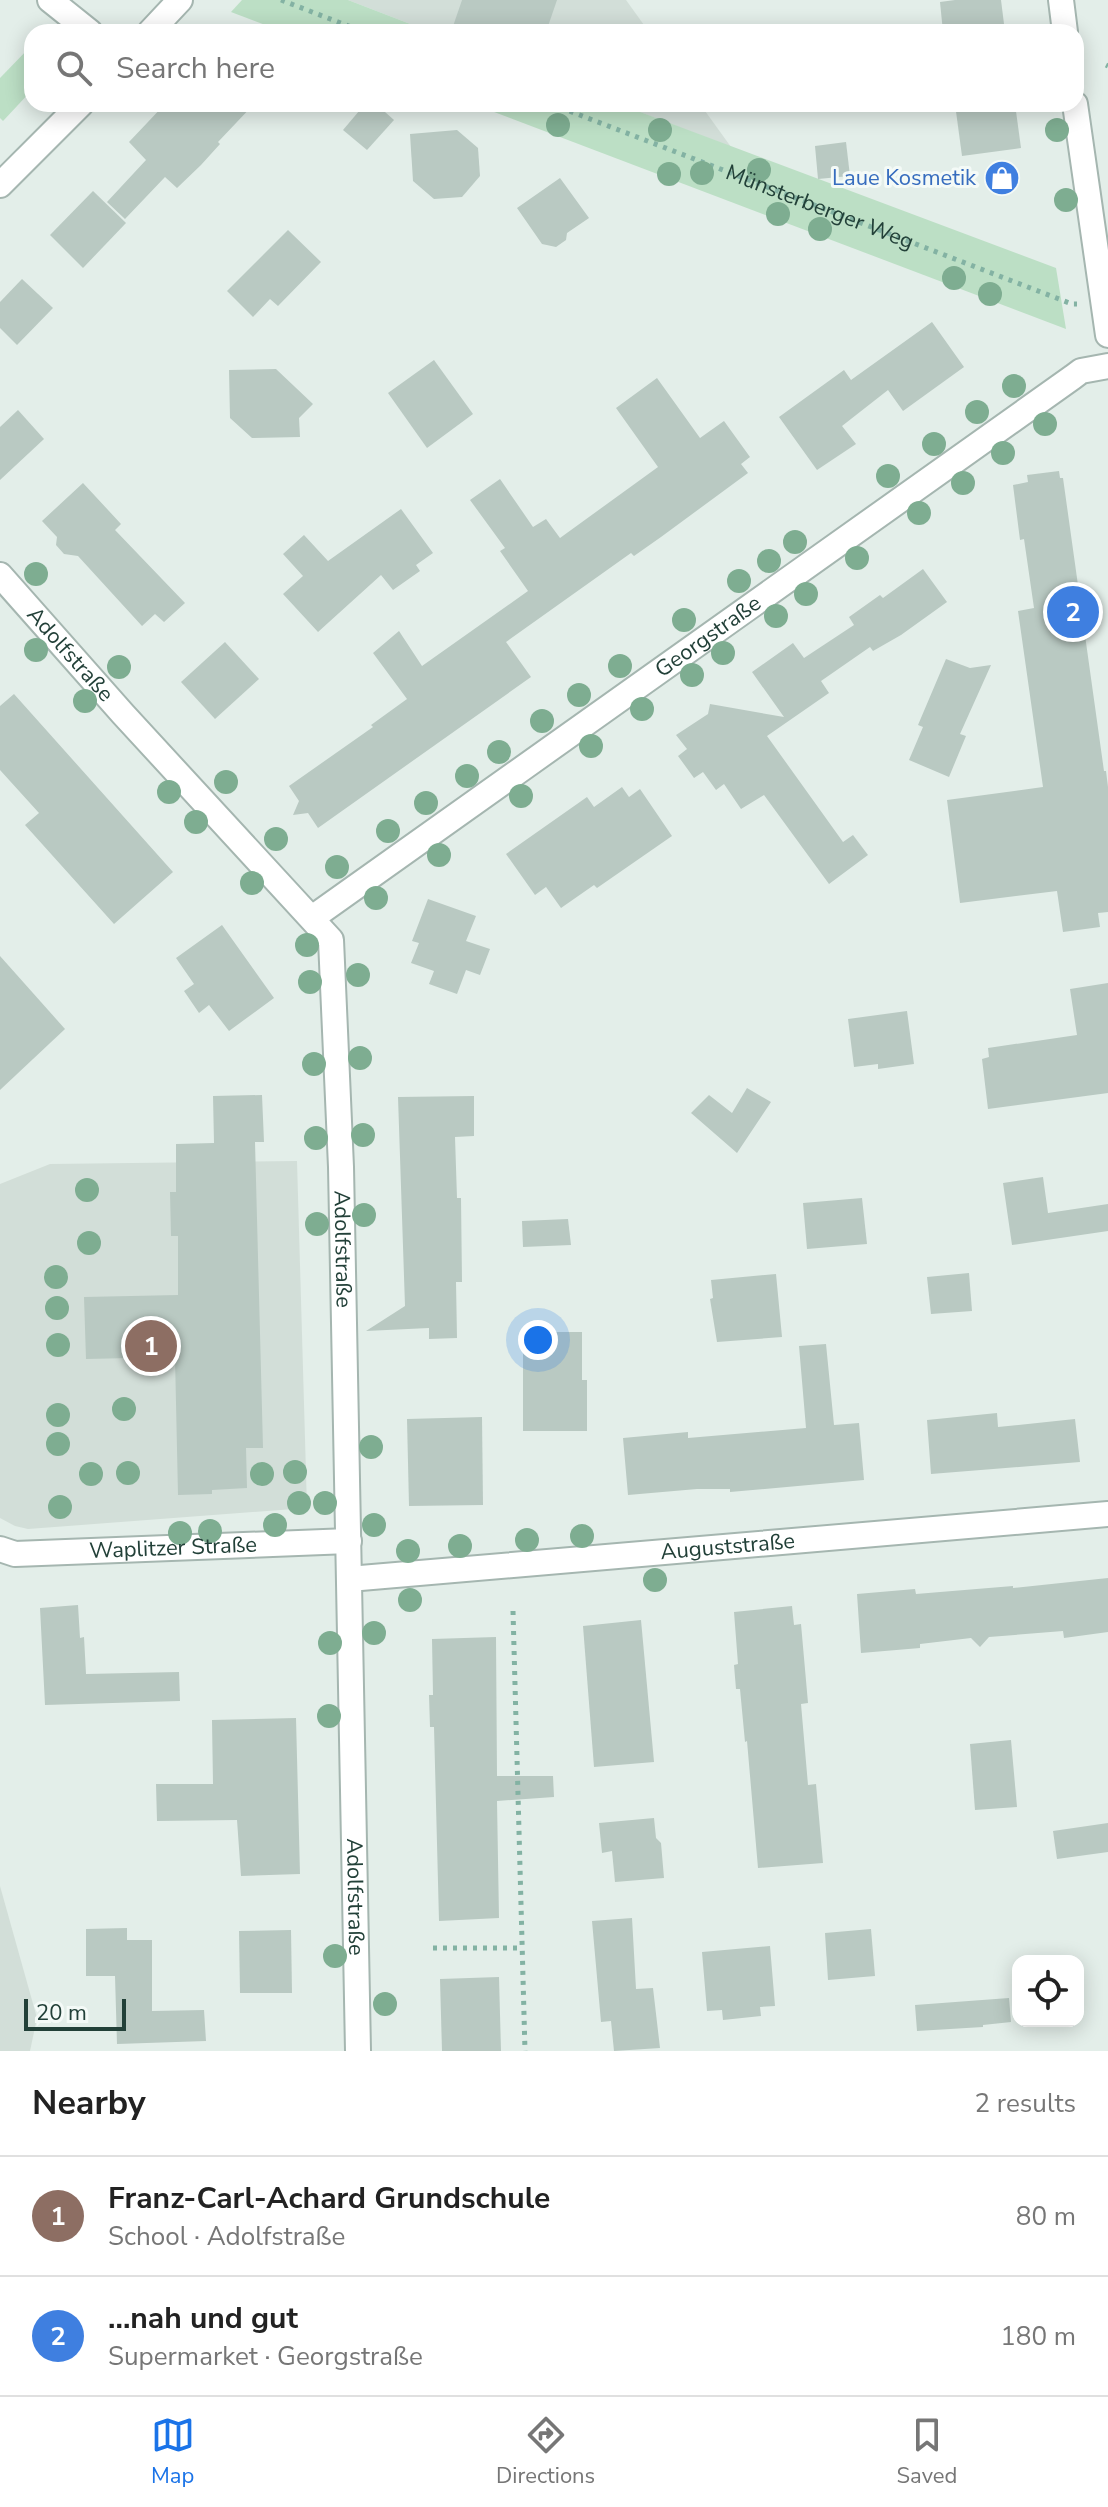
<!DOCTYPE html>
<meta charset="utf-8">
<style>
:root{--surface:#fff;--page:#f2f2f2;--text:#222;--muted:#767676;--line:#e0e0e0;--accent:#1a73e8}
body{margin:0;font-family:"Nunito Sans",sans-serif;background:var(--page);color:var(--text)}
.controls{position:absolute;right:24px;bottom:24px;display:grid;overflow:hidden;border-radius:16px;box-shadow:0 4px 20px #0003}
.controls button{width:72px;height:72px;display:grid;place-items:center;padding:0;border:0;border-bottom:2px solid var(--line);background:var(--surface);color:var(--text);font:40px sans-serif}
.scale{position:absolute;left:24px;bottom:20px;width:102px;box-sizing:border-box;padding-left:8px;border:4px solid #224038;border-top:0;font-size:22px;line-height:28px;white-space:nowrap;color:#224038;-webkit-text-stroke:6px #f4faf7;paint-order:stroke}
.you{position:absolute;left:538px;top:1340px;width:28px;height:28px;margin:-20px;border:6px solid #fff;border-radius:50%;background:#1a73e8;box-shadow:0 0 0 12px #1a73e833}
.badge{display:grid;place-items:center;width:52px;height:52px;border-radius:50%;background:var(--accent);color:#fff;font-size:26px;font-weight:700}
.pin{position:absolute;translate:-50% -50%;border:4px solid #fff;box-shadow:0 2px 8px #0006}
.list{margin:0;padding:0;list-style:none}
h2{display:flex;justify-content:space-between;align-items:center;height:104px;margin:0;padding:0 32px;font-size:34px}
h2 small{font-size:26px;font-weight:400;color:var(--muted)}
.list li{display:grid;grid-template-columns:52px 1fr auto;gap:24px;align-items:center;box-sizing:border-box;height:120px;padding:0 32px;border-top:2px solid var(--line)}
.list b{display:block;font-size:30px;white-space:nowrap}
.list p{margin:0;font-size:26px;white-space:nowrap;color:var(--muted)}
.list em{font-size:26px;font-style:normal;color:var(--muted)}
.icon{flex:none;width:44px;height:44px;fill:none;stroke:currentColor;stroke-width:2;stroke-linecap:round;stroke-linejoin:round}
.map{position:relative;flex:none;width:1108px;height:2051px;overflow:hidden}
.search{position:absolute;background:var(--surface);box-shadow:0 4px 20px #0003;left:24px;right:24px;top:24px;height:88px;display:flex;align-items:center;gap:20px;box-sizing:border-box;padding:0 28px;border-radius:24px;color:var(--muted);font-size:30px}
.sheet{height:344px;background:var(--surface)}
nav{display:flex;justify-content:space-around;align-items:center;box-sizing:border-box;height:112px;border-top:2px solid var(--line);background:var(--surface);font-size:22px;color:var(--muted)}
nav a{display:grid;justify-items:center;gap:4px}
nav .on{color:var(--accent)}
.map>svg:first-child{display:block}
.built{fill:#d2ded8}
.green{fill:#bcdfc5}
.building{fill:#b9c9c2}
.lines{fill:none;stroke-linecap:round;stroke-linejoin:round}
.minor-casing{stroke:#a5b6b0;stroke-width:28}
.path{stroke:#83b2a3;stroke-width:5;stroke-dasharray:4 6;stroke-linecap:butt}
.minor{stroke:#fff;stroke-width:24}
.tree{fill:#7ead91}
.labels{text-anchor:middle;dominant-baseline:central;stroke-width:6;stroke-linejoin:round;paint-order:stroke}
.shop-label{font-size:22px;fill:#366cbe;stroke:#f4faf7;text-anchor:end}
.street-label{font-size:22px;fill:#224038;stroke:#f4faf7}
</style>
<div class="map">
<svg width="1108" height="2051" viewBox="0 0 1108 2051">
<rect width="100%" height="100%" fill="#e3eee9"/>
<g class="built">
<path d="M348,0H626L649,32H431Z"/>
<path d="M619,104H700L731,147Z"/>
<path d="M297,1161L307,1508L28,1529L15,1526L0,1518V1184L50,1164Z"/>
<path d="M0,1886L37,2018L30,2051H0Z"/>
</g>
<g class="green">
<path d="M242,0H348L431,32H284L231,12Z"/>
<path d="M32,45V90L3,121L0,118V78Z"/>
<path d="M473,104H619L1056,268L1066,329Z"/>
</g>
<g class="building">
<path d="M462,0H557L546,32H451Z"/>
<path d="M955,0H1001L1005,32H943L940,2Z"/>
<path d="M165,104H254L218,142L220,144L201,165L177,188L165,177L125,219L107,202L146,160L129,142Z"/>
<path d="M365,104H376L394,120L367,150L343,130Z"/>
<path d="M955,104H1015L1021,148L962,156Z"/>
<path d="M457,130L478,148L480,176L462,197L434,199L413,181L410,134Z"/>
<path d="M846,142L850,176L818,179L815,146Z"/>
<path d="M560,178L589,218L567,233L566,240L556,247L542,244L517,208Z"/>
<path d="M93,191L126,223L83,268L50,235Z"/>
<path d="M288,230L321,262L278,306L270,299L253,317L227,291Z"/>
<path d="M22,279L53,308L17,345L0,328V302Z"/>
<path d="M932,322L964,367L903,411L888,390L842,426L856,444L817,470L779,417L844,370L851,380Z"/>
<path d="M434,360L473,414L427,448L388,393Z"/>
<path d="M276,369L313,404L299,418L300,437L252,438L230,418L229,370Z"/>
<path d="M657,378L700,438L724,421L750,457L741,464L748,473L661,537L634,556L631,553L506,642L531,677L318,828L308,813L293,815L299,801L289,786L373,727L371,725L407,699L373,653L399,631L422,666L528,591L500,551L505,548L470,500L500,479L533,527L546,519L560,538L658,467L616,408Z"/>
<path d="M18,410L44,439L0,480V427Z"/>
<path d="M1059,471L1060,478H1063L1104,771H1106L1108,787V912L1098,913L1100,927L1063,932L1057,891L960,903L947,800L1043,787L1018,611L1034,608L1024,539L1020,540L1013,485L1028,482L1027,475Z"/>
<path d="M83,483L121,524L115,530L185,603L164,622L155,614L142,626L78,556L64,554L56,545L57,537L42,521Z"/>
<path d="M401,509L433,553L416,565L420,571L393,590L381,575L318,632L283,594L303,576L283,554L304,535L328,561Z"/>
<path d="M923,569L947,602L901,635L873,651L870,647L821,681L829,693L767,736L843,842L853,835L868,855L829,884L764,795L741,809L724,784L716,790L703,772L694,778L678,756L687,749L676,735L708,714L710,704L784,717L752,672L793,643L804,658L854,625L849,617L880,595L883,598Z"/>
<path d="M225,642L259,679L215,719L181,682Z"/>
<path d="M946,659L970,668L991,665L960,734L966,736L949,777L909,760L923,727L918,725Z"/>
<path d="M14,694L173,872L114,924L25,825L39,813L0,770V706Z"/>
<path d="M622,787L629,797L640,789L672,836L597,888L594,885L561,908L546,887L535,895L506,854L587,797L594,807Z"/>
<path d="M428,899L476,916L466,941L490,949L480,975L466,970L457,994L429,984L434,971L411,963L419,943L412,941Z"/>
<path d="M222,925L274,998L229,1031L209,1005L199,1013L184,991L194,984L176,958Z"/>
<path d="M0,956L65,1029L0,1090Z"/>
<path d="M1108,983V1093L988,1109L982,1059L989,1057L988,1048L1077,1035L1070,989Z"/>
<path d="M907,1011L914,1064L878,1069V1064L854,1067L848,1019Z"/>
<path d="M747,1088L771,1102L737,1153L691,1113L709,1095L732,1113Z"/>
<path d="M262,1095L264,1142H255L263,1448H246L247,1488L212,1490V1494L178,1495L175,1357L86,1359L84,1297L178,1295V1236H171L170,1192H176V1144L214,1143L213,1096Z"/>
<path d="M474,1096V1136L455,1137L457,1198H461L462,1282H456L457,1338L429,1339V1328L366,1331L405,1306L398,1097Z"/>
<path d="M1043,1177L1048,1213L1108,1204V1231L1012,1245L1003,1183Z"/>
<path d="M862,1198L867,1244L807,1249L803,1203Z"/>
<path d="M568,1219L571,1245L523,1247L522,1221Z"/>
<path d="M969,1273L972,1311L931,1314L927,1277Z"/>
<path d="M776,1274L782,1337L717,1342L710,1299L713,1298L711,1280Z"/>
<path d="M523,1332H582V1380H587V1431H523Z"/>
<path d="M826,1344L834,1425L859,1423L864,1480L730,1492V1489H697L628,1495L623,1438L688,1432V1438L806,1428L799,1346Z"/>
<path d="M997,1413L998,1427L1075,1419L1080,1462L931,1474L927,1420Z"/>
<path d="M482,1417L483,1505L409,1506L407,1419Z"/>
<path d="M1108,1578V1632L1064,1638L1063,1631L989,1637L980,1647L971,1638L920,1644V1648L861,1653L857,1594L915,1589L916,1594L1013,1586V1588Z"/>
<path d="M78,1605L80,1638L84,1637L86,1674L179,1672L180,1701L45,1705L40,1608Z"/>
<path d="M792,1606L794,1625L801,1624L808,1703L801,1704L808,1785L816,1784L823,1863L758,1868L747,1741L745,1742L740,1689H736L734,1665L738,1664L734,1612Z"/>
<path d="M641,1620L654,1762L594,1767L583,1626Z"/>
<path d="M496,1637L497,1776H553L554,1797L497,1801L499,1918L439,1921L434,1727H430L429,1695H433L432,1639Z"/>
<path d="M296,1718L300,1874L241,1876L237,1820L157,1821L156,1784H213L212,1720Z"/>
<path d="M1011,1740L1017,1807L975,1810L970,1744Z"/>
<path d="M654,1818L656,1838L661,1843L664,1878L615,1882L612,1851L602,1853L599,1823Z"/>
<path d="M1108,1823V1852L1057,1859L1053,1831Z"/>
<path d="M632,1918L636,1989L653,1988L660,2048L614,2051L611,2021L601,2022L592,1921Z"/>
<path d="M127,1928V1940H152V2011L204,2010L206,2041L117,2044L115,1976H86V1929Z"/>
<path d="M871,1929L875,1976L828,1980L825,1933Z"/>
<path d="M291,1930L292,1993H240L239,1931Z"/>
<path d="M770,1946L775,2006L760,2007L761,2016L723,2020L722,2010L707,2011L702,1952Z"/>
<path d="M499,1977L501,2051H442L440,1979Z"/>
<path d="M1009,1998L1011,2022L983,2025V2027L917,2031L915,2005Z"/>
</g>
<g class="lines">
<defs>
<g id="minor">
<path d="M50,0L90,32"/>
<path d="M1061,0L1065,32"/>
<path d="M150,32L180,0"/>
<path d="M1075,104L1108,335"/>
<path d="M0,185L81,104"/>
<path id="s2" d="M0,575L123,714L331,940L341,1167L358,2051"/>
<path id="s3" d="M312,918L1073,377L1081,371L1108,366"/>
<path id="s4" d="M0,1549L15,1554L349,1541"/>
<path id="s5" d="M349,1579L1108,1514"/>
</g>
</defs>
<use href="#minor" class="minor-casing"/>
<g class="path">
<path d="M281,0L364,32"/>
<path d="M1106,65L1108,66"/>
<path id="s1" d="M551,104L1072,304H1077"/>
<path d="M513,1611L525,2051"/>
<path d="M433,1948H522"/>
</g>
<use href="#minor" class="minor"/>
</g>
<g class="tree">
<circle cx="558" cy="125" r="12"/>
<circle cx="660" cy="130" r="12"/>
<circle cx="1057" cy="130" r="12"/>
<circle cx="759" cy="170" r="12"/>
<circle cx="702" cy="173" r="12"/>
<circle cx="669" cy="174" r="12"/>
<circle cx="1066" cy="200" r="12"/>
<circle cx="778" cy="214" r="12"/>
<circle cx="820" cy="229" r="12"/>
<circle cx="954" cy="278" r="12"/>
<circle cx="990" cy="294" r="12"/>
<circle cx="1014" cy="386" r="12"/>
<circle cx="977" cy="412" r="12"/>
<circle cx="1045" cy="424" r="12"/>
<circle cx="934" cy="444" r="12"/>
<circle cx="1003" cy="453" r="12"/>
<circle cx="888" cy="476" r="12"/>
<circle cx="963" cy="483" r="12"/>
<circle cx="919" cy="513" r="12"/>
<circle cx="795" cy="542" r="12"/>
<circle cx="857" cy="558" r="12"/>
<circle cx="769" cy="561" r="12"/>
<circle cx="36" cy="574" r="12"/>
<circle cx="739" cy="581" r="12"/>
<circle cx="806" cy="594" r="12"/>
<circle cx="776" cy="616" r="12"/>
<circle cx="684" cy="620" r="12"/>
<circle cx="36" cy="650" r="12"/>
<circle cx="723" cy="653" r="12"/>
<circle cx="620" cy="666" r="12"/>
<circle cx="119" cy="667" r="12"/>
<circle cx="692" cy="675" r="12"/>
<circle cx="579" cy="695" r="12"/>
<circle cx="85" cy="701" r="12"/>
<circle cx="642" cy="709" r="12"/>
<circle cx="542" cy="721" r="12"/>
<circle cx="591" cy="746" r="12"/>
<circle cx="499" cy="752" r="12"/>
<circle cx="467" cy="776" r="12"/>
<circle cx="226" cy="782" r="12"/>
<circle cx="169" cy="792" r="12"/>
<circle cx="521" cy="796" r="12"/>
<circle cx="426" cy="803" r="12"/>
<circle cx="196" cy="822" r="12"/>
<circle cx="388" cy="831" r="12"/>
<circle cx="276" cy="839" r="12"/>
<circle cx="439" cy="855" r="12"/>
<circle cx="337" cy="867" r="12"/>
<circle cx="252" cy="883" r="12"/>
<circle cx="376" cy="898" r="12"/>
<circle cx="307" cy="945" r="12"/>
<circle cx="358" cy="975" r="12"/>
<circle cx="310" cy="982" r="12"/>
<circle cx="360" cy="1058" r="12"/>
<circle cx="314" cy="1064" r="12"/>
<circle cx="363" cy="1135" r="12"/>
<circle cx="316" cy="1138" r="12"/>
<circle cx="87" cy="1190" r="12"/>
<circle cx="364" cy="1215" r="12"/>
<circle cx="317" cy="1224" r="12"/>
<circle cx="89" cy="1243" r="12"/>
<circle cx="56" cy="1277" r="12"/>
<circle cx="57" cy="1308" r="12"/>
<circle cx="58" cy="1345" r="12"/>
<circle cx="124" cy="1409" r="12"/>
<circle cx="58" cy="1415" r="12"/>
<circle cx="58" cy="1444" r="12"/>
<circle cx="371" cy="1447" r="12"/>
<circle cx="295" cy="1472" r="12"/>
<circle cx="128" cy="1473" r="12"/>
<circle cx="91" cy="1474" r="12"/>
<circle cx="262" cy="1474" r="12"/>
<circle cx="299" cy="1503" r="12"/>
<circle cx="325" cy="1503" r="12"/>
<circle cx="60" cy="1507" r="12"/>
<circle cx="275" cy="1525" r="12"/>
<circle cx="374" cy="1525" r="12"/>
<circle cx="210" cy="1531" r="12"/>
<circle cx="180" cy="1533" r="12"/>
<circle cx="582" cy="1536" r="12"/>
<circle cx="527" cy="1540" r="12"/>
<circle cx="460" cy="1546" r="12"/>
<circle cx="408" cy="1551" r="12"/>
<circle cx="655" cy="1580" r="12"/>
<circle cx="410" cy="1600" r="12"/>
<circle cx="374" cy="1633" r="12"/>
<circle cx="330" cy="1643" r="12"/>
<circle cx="329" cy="1716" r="12"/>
<circle cx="335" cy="1956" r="12"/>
<circle cx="385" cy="2004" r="12"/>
</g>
<defs>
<symbol id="shop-disc" viewBox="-11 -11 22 22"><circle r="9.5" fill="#3f7fe0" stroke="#f4faf7"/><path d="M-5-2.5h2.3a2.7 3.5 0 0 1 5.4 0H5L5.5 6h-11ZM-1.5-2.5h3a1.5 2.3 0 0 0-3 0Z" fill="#fff"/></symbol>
</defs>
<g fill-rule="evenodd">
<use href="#shop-disc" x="982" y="158" width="40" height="40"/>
</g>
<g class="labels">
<g class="shop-label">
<text x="976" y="178">Laue Kosmetik</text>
</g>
<g class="street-label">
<text stroke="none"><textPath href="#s1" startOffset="288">Münsterberger Weg</textPath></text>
<text stroke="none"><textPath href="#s3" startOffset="486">Georgstraße</textPath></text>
<text stroke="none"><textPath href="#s2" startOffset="106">Adolfstraße</textPath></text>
<text stroke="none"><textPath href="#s2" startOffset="802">Adolfstraße</textPath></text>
<text stroke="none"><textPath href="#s5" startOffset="380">Auguststraße</textPath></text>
<text stroke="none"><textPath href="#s4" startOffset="174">Waplitzer Straße</textPath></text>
<text stroke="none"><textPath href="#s2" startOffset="1450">Adolfstraße</textPath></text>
</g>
</g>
</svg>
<div class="controls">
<button><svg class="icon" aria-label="locate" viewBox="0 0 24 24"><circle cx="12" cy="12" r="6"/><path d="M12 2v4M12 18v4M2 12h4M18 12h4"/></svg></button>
</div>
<div class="scale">20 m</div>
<div class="you"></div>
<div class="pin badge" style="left:151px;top:1346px;background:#8d6e63">1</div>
<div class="pin badge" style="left:1073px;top:612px;background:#3f7fe0">2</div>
<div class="search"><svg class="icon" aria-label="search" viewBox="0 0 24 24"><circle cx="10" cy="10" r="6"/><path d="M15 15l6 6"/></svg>Search here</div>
</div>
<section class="sheet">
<h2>Nearby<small>2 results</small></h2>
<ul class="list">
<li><span class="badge" style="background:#8d6e63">1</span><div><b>Franz-Carl-Achard Grundschule</b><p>School · Adolfstraße</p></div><em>80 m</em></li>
<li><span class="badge" style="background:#3f7fe0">2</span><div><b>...nah und gut</b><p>Supermarket · Georgstraße</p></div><em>180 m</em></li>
</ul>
</section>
<nav>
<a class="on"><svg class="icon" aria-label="map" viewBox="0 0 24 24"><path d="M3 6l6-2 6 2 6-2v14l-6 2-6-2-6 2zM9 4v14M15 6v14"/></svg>Map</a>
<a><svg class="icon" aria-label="directions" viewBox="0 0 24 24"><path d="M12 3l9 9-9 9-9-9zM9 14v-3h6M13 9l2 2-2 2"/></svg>Directions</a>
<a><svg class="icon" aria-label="saved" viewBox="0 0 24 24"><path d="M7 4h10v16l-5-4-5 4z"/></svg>Saved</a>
</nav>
